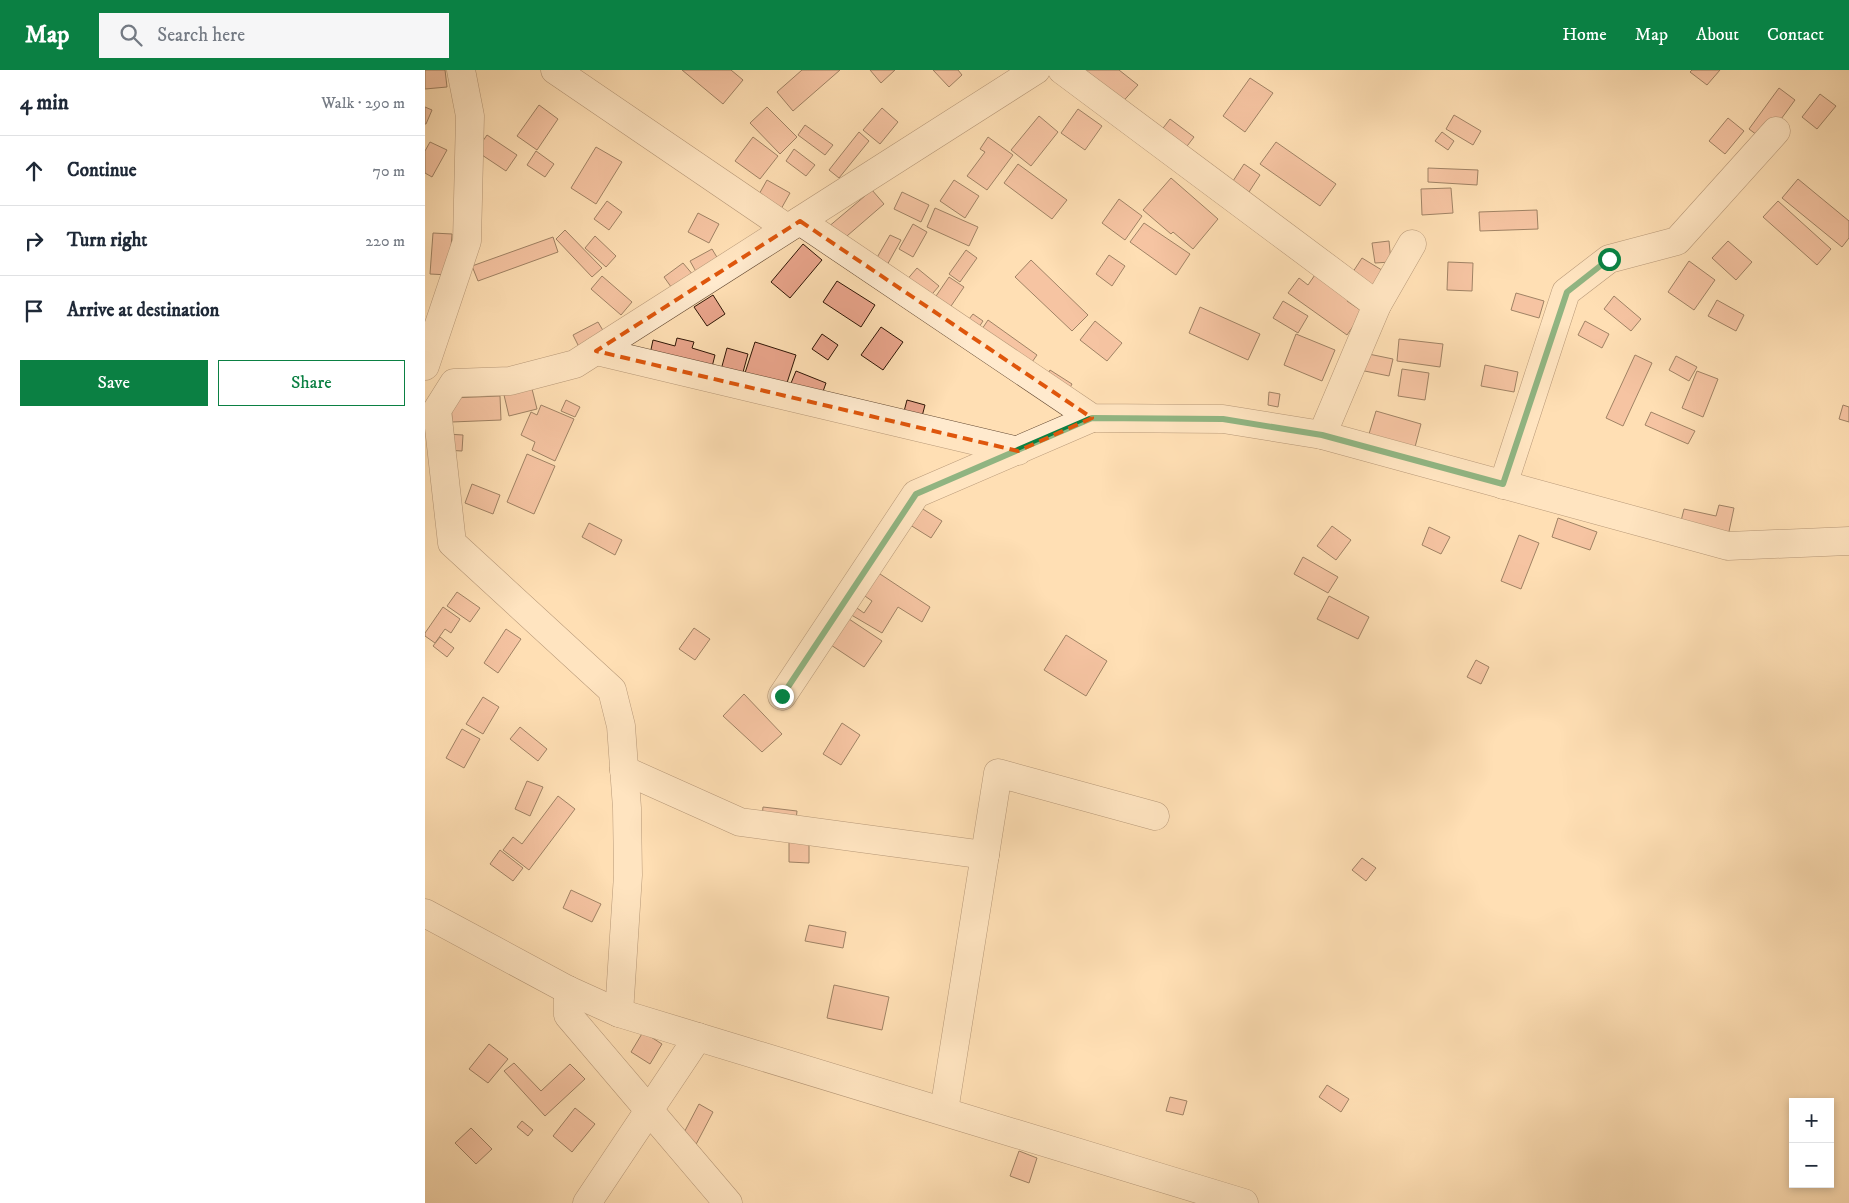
<!DOCTYPE html>
<meta charset="utf-8">
<style>
:root{--surface:#fff;--page:#f6f6f7;--text:#1f2937;--muted:#747a83;--line:#e0e1e3;--accent:#0b8043}
body{margin:0;font-family:"IM FELL DW Pica",serif;background:var(--page);color:var(--text)}
.controls{position:absolute;right:15px;bottom:15px;display:grid;overflow:hidden;border-radius:0px;box-shadow:0 2px 8px #0003}
.controls button{width:45px;height:45px;display:grid;place-items:center;padding:0;border:0;border-bottom:1px solid var(--line);background:var(--surface);color:var(--text);font:25px sans-serif}
.stop{position:absolute;width:15px;height:15px;margin:-11px;border:4px solid #0b8043;border-radius:50%;background:#fff}
.stop.end{background:#0b8043;border-color:#fff;box-shadow:0 1px 5px #0008}
.list{margin:0;padding:0;list-style:none}
h2{display:flex;justify-content:space-between;align-items:center;height:65px;margin:0;padding:0 20px;font-size:21px}
h2 small{font-size:16px;font-weight:400;color:var(--muted)}
.list li{display:grid;grid-template-columns:32px 1fr auto;gap:15px;align-items:center;box-sizing:border-box;height:70px;padding:0 20px;border-top:1px solid var(--line)}
.list b{display:block;font-size:19px;white-space:nowrap}
.list em{font-size:16px;font-style:normal;color:var(--muted)}
.actions{display:flex;gap:10px;padding:15px 20px}
.actions a{flex:1;padding:11px 0;border:1px solid var(--accent);border-radius:0px;text-align:center;font-size:18px;color:var(--accent)}
.actions .main{background:var(--accent);color:#fff}
.icon{flex:none;width:28px;height:28px;fill:none;stroke:currentColor;stroke-width:2;stroke-linecap:round;stroke-linejoin:round}
.map{position:relative;flex:none;width:1424px;height:1133px;overflow:hidden}
header{display:flex;align-items:center;gap:30px;box-sizing:border-box;height:70px;padding:0 25px;background:var(--accent);color:#fff}
header strong{font-size:24px}
nav{display:flex;gap:28px;margin-inline-start:auto;font-size:18px}
.search{width:350px;height:45px;background:var(--page);display:flex;align-items:center;gap:12px;box-sizing:border-box;padding:0 18px;border-radius:0px;color:var(--muted);font-size:19px}
main{display:flex}
aside{flex:1;background:var(--surface)}
.map>svg:first-child{display:block}
.building{fill:#eaa58c;stroke:#2d1404;fill-rule:evenodd}
.lines{fill:none;stroke-linecap:round;stroke-linejoin:round}
.minor-casing{stroke:#624730;stroke-width:29}
.minor{stroke:#ffeace;stroke-width:28}
.route{stroke:#0b8043;stroke-width:6}
.marked{fill:none;stroke:#df560c;stroke-width:4;stroke-dasharray:10 6;stroke-linejoin:round}
</style>
<header>
<strong>Map</strong>
<div class="search"><svg class="icon" aria-label="search" viewBox="0 0 24 24"><circle cx="10" cy="10" r="6"/><path d="M15 15l6 6"/></svg>Search here</div>
<nav><a>Home</a><a>Map</a><a>About</a><a>Contact</a></nav>
</header>
<main>
<aside>
<h2>4 min<small>Walk · 290 m</small></h2>
<ul class="list">
<li><svg class="icon" aria-label="ahead" viewBox="0 0 24 24"><path d="M12 20V5M6 11l6-6 6 6"/></svg><div><b>Continue</b></div><em>70 m</em></li>
<li><svg class="icon" aria-label="right" viewBox="0 0 24 24"><path d="M7 20v-9h11M14 6l5 5-5 5"/></svg><div><b>Turn right</b></div><em>220 m</em></li>
<li><svg class="icon" aria-label="arrive" viewBox="0 0 24 24"><path d="M6 21V4h12l-3 4 3 4H6"/></svg><div><b>Arrive at destination</b></div></li>
</ul>
<div class="actions"><a class="main">Save</a><a>Share</a></div>
</aside>
<div class="map">
<svg width="1424" height="1133" viewBox="0 0 1424 1133">
<rect width="100%" height="100%" fill="#ffdfb4"/>
<filter id="stains"><feTurbulence type="fractalNoise" baseFrequency=".004" numOctaves="4"/><feColorMatrix values="0 0 0 0 .2 0 0 0 0 .09 0 0 0 0 .02 0 0 0 .5 -.17"/></filter>
<radialGradient id="worn" r=".72"><stop offset=".6" stop-color="#630" stop-opacity="0"/><stop offset="1" stop-color="#630" stop-opacity=".3"/></radialGradient>
<g class="building">
<path d="M0,0H20L22,17L0,19Z"/>
<path d="M257,0H306L318,10L298,34Z"/>
<path d="M377,0H415L368,41L352,22Z"/>
<path d="M445,0H470L456,13Z"/>
<path d="M508,0H533L537,5L524,17Z"/>
<path d="M658,0H694L713,15L692,38Z"/>
<path d="M1267,0H1295L1282,15L1265,2Z"/>
<path d="M825,8L848,23L820,62L798,46Z"/>
<path d="M1354,18L1370,30L1340,71L1324,59Z"/>
<path d="M1395,24L1411,36L1392,59L1377,47Z"/>
<path d="M114,35L133,49L112,80L92,66Z"/>
<path d="M0,37L7,40L1,54H0Z"/>
<path d="M342,37L372,67L355,84L325,53Z"/>
<path d="M457,38L473,52L455,74L438,60Z"/>
<path d="M653,39L677,56L660,80L636,63Z"/>
<path d="M1029,45L1056,61L1048,75L1021,59Z"/>
<path d="M614,46L633,62L606,96L586,80Z"/>
<path d="M1303,48L1319,61L1300,84L1284,71Z"/>
<path d="M745,49L769,67L756,84L732,66Z"/>
<path d="M380,55L408,75L400,85L373,65Z"/>
<path d="M434,62L444,71L414,108L404,100Z"/>
<path d="M1017,62L1029,71L1023,80L1010,71Z"/>
<path d="M62,65L92,85L81,101L51,81Z"/>
<path d="M328,67L353,86L335,109L310,91Z"/>
<path d="M563,67L588,85L562,120L542,106L560,82L555,79Z"/>
<path d="M5,72L22,80L7,107L0,103V81Z"/>
<path d="M851,72L911,114L895,136L835,94Z"/>
<path d="M171,77L197,92L171,134L146,118Z"/>
<path d="M369,79L390,95L381,106L361,91Z"/>
<path d="M111,81L129,94L120,107L102,95Z"/>
<path d="M593,94L642,130L627,149L579,113Z"/>
<path d="M819,94L835,105L824,122L808,111Z"/>
<path d="M1003,98L1053,100L1052,115L1003,112Z"/>
<path d="M746,108L793,149L768,179L748,162L746,164L718,140Z"/>
<path d="M1373,109L1424,151V168L1417,177L1357,128Z"/>
<path d="M342,110L365,123L351,148L328,135Z"/>
<path d="M529,110L554,126L540,148L515,131Z"/>
<path d="M1026,118L1028,143L997,145L996,119Z"/>
<path d="M447,120L459,134L415,172L402,158Z"/>
<path d="M477,122L504,135L496,152L469,139Z"/>
<path d="M694,129L717,146L700,170L677,153Z"/>
<path d="M182,131L197,142L184,160L169,149Z"/>
<path d="M1353,131L1406,179L1392,195L1338,147Z"/>
<path d="M510,138L553,157L544,176L502,157Z"/>
<path d="M1112,140L1113,159L1055,161L1054,142Z"/>
<path d="M273,143L294,154L284,173L263,162Z"/>
<path d="M719,153L765,184L751,205L705,172Z"/>
<path d="M488,154L502,162L488,187L474,179Z"/>
<path d="M140,160L177,198L167,207L131,169Z"/>
<path d="M8,163L27,164L24,205L5,204Z"/>
<path d="M465,165L476,170L461,197L450,191Z"/>
<path d="M170,166L191,186L181,197L160,178Z"/>
<path d="M128,167L133,182L53,211L47,196Z"/>
<path d="M964,171L966,192L950,193L947,173Z"/>
<path d="M1303,171L1327,192L1311,210L1287,188Z"/>
<path d="M378,174L397,190L365,228L346,212Z"/>
<path d="M287,179L296,194L274,207L265,191Z"/>
<path d="M541,180L552,188L535,212L524,204Z"/>
<path d="M684,185L700,196L687,216L671,204Z"/>
<path d="M937,188L965,205L951,229L922,211Z"/>
<path d="M606,190L663,245L647,261L590,207Z"/>
<path d="M1264,191L1290,210L1269,240L1243,222Z"/>
<path d="M1023,192L1048,193L1047,221L1022,220Z"/>
<path d="M258,193L269,206L249,221L239,207Z"/>
<path d="M492,198L514,216L502,230L480,212Z"/>
<path d="M894,199L928,222L922,231L938,242L922,265L863,223L874,208L883,215Z"/>
<path d="M177,206L207,232L196,245L166,219Z"/>
<path d="M524,207L539,217L522,242L507,232Z"/>
<path d="M412,211L450,235L436,257L398,232Z"/>
<path d="M1091,223L1119,231L1114,248L1086,240Z"/>
<path d="M288,225L300,244L282,256L269,237Z"/>
<path d="M1189,226L1216,249L1206,261L1179,239Z"/>
<path d="M1292,230L1319,245L1311,261L1283,246Z"/>
<path d="M858,231L883,246L873,263L848,248Z"/>
<path d="M775,237L835,264L823,290L764,263Z"/>
<path d="M548,244L558,251L548,266L537,258Z"/>
<path d="M563,250L612,285L600,302L551,268Z"/>
<path d="M670,251L697,273L682,291L655,270Z"/>
<path d="M1160,251L1184,264L1177,278L1153,265Z"/>
<path d="M173,252L183,269L157,283L148,265Z"/>
<path d="M456,257L478,272L458,300L436,285Z"/>
<path d="M397,264L413,275L403,290L387,279Z"/>
<path d="M871,264L910,280L897,311L859,295Z"/>
<path d="M252,268L269,272L267,278L290,285L285,305L224,289L228,270L250,276Z"/>
<path d="M974,269L1018,274L1015,297L972,291Z"/>
<path d="M330,272L371,285L360,319L319,306Z"/>
<path d="M302,278L323,284L315,313L294,307Z"/>
<path d="M929,281L968,289L964,306L925,298Z"/>
<path d="M1210,285L1227,293L1198,356L1181,348Z"/>
<path d="M1251,286L1272,297L1264,311L1244,300Z"/>
<path d="M1060,295L1093,302L1089,322L1056,316Z"/>
<path d="M977,299L1004,303L1000,330L973,326Z"/>
<path d="M625,300L647,314L640,327L618,313Z"/>
<path d="M371,301L401,313L395,330L364,318Z"/>
<path d="M1272,301L1293,309L1278,347L1257,338Z"/>
<path d="M107,319L112,339L84,346L79,325Z"/>
<path d="M844,322L855,324L853,337L843,335Z"/>
<path d="M75,326L76,350L27,352L26,328Z"/>
<path d="M141,330L155,337L150,347L136,341Z"/>
<path d="M482,330L500,335L495,354L477,349Z"/>
<path d="M116,335L149,349L130,391L107,380L110,372L96,365L106,342L112,345Z"/>
<path d="M1418,335L1424,337V352L1414,349Z"/>
<path d="M951,341L996,354L990,377L944,364Z"/>
<path d="M1226,342L1270,361L1263,374L1220,355Z"/>
<path d="M21,364L38,365L37,381L20,380Z"/>
<path d="M102,384L130,396L109,444L82,432Z"/>
<path d="M47,414L75,425L68,444L40,433Z"/>
<path d="M1294,435L1309,438L1303,466L1255,455L1259,439L1291,446Z"/>
<path d="M493,436L517,451L506,468L482,453Z"/>
<path d="M1133,448L1172,462L1165,480L1127,467Z"/>
<path d="M164,453L197,470L190,485L157,467Z"/>
<path d="M907,456L926,470L911,490L892,476Z"/>
<path d="M1004,457L1025,467L1016,484L997,475Z"/>
<path d="M1094,465L1114,473L1096,519L1076,511Z"/>
<path d="M878,487L913,507L903,523L869,504Z"/>
<path d="M449,500L505,537L497,552L473,537L457,563L423,543ZM437,524L447,531L439,543L429,536Z"/>
<path d="M32,522L55,538L45,552L22,536Z"/>
<path d="M904,526L944,547L933,569L892,549Z"/>
<path d="M18,537L35,549L26,563L20,559L10,573L0,566V563Z"/>
<path d="M421,547L457,571L439,597L403,573Z"/>
<path d="M269,558L285,569L270,590L254,579Z"/>
<path d="M81,559L96,569L73,603L59,593Z"/>
<path d="M641,565L682,591L661,626L619,600Z"/>
<path d="M15,567L29,578L22,587L8,576Z"/>
<path d="M1051,590L1064,597L1056,614L1042,607Z"/>
<path d="M319,624L357,664L337,682L298,646Z"/>
<path d="M58,627L74,637L58,664L41,654Z"/>
<path d="M417,653L435,665L416,695L398,684Z"/>
<path d="M95,657L122,679L113,691L85,669Z"/>
<path d="M37,659L55,669L39,698L21,688Z"/>
<path d="M102,711L118,717L105,746L90,739Z"/>
<path d="M133,726L150,739L104,800L78,780L88,767L97,774Z"/>
<path d="M338,737L372,741L370,760L336,756Z"/>
<path d="M364,770L384,771V793L364,792Z"/>
<path d="M75,780L98,798L88,811L65,794Z"/>
<path d="M937,788L951,798L941,811L927,800Z"/>
<path d="M146,820L176,834L167,852L138,838Z"/>
<path d="M384,855L421,862L418,878L380,871Z"/>
<path d="M409,915L464,927L457,960L402,948Z"/>
<path d="M218,962L237,974L225,994L206,982Z"/>
<path d="M64,974L83,989L63,1013L44,999Z"/>
<path d="M89,993L116,1021L145,994L160,1009L120,1046L79,1001Z"/>
<path d="M902,1015L924,1029L916,1042L894,1027Z"/>
<path d="M745,1027L762,1031L758,1045L741,1041Z"/>
<path d="M274,1034L288,1042L266,1084L252,1076Z"/>
<path d="M150,1038L170,1054L147,1082L128,1066Z"/>
<path d="M97,1051L108,1060L103,1066L92,1057Z"/>
<path d="M46,1058L67,1079L51,1094L30,1073Z"/>
<path d="M594,1081L612,1088L604,1113L585,1106Z"/>
</g>
<g class="lines">
<defs>
<g id="minor">
<path d="M130,0L362,158"/>
<path d="M637,0L952,235"/>
<path d="M375,151L667,348L798,349L897,365L1303,476L1424,471"/>
<path d="M171,281L593,381"/>
<path d="M0,296L42,171L45,46L36,0"/>
<path d="M897,365L952,235L987,174"/>
<path d="M1078,415L1141,222L1184,189L1252,171L1351,61"/>
<path d="M357,626L491,424L667,348"/>
<path d="M199,700L315,752L560,785"/>
<path d="M0,843L143,920L194,943L819,1133"/>
<path d="M143,920V945L303,1133"/>
<path d="M194,943L203,805L202,738L196,656L187,620L27,473L12,340L29,313L85,311L150,294L611,0"/>
<path d="M519,1041L573,703L730,746"/>
<path d="M162,1133L273,967"/>
</g>
</defs>
<use href="#minor" class="minor-casing"/>
<use href="#minor" class="minor"/>
</g>
<g class="lines">
<path class="route" d="M357,626L491,424L667,348L798,349L897,365L1078,414L1142,222L1184,189"/>
</g>
<path d="M0 0H1424V1133H0ZM375,151L667,348L593,381L171,281Z" fill="#ffdfb4" fill-opacity=".55" fill-rule="evenodd"/>
<path class="marked" d="M375,151L667,348L593,381L171,281Z"/>
<rect width="100%" height="100%" filter="url(#stains)"/>
<rect width="100%" height="100%" fill="url(#worn)"/>
</svg>
<div class="controls">
<button>+</button>
<button>−</button>
</div>
<div class="stop" style="left:1184px;top:189px"></div>
<div class="stop end" style="left:357px;top:626px"></div>
</div>
</main>
